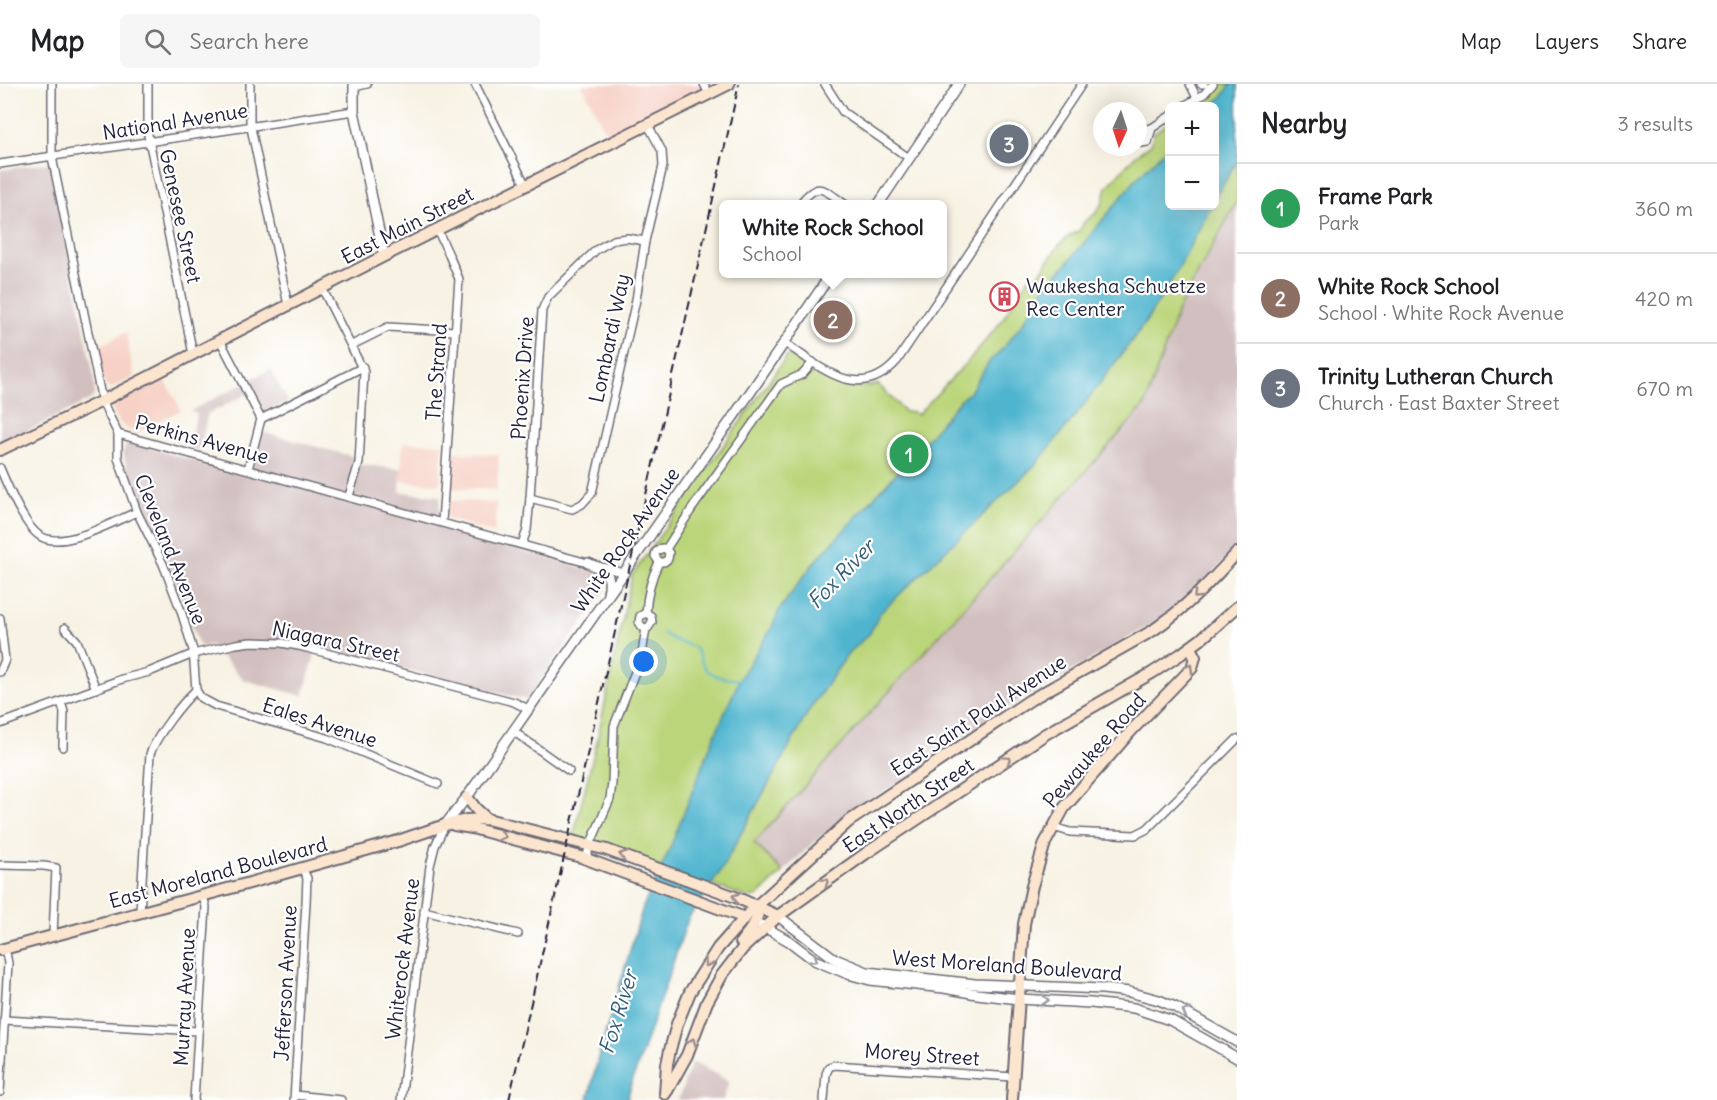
<!DOCTYPE html>
<meta charset="utf-8">
<style>
:root{--surface:#fff;--page:#f6f6f6;--text:#202124;--muted:#757577;--line:#e0e0e0;--accent:#7c3aed}
body{margin:0;font-family:Delius,sans-serif;background:var(--page);color:var(--text)}
.controls{position:absolute;right:18px;top:18px;display:grid;overflow:hidden;border-radius:9px;box-shadow:0 6px 24px #0002}
.controls button{width:54px;height:54px;display:grid;place-items:center;padding:0;border:0;border-bottom:2px solid var(--line);background:var(--surface);color:var(--text);font:30px sans-serif}
.compass{position:absolute;left:1093px;top:18px;width:54px;height:54px;border-radius:50%;background:var(--surface);box-shadow:0 6px 24px #0002;rotate:183deg}
.you{position:absolute;left:644px;top:578px;width:21px;height:21px;margin:-15px;border:4px solid #fff;border-radius:50%;background:#1a73e8;box-shadow:0 0 0 9px #1a73e833}
.badge{display:grid;place-items:center;width:39px;height:39px;border-radius:50%;background:var(--accent);color:#fff;font-size:20px;font-weight:700}
.pin{position:absolute;translate:-50% -50%;border:3px solid #fff;box-shadow:0 2px 6px #0006}
.popup{position:absolute;left:719px;top:116px;width:228px;height:78px;box-sizing:border-box;display:grid;place-content:center;border-radius:9px;background:var(--surface);filter:drop-shadow(0 2px 4px #0005);font-size:20px;white-space:nowrap;color:var(--muted)}
.popup b{font-size:22px;color:var(--text)}
.popup::after{content:'';position:absolute;left:50%;top:100%;margin-left:-12px;border:12px solid transparent;border-top-color:var(--surface)}
.list{margin:0;padding:0;list-style:none}
h2{display:flex;justify-content:space-between;align-items:center;height:78px;margin:0;padding:0 24px;font-size:26px}
h2 small{font-size:20px;font-weight:400;color:var(--muted)}
.list li{display:grid;grid-template-columns:39px 1fr auto;gap:18px;align-items:center;box-sizing:border-box;height:90px;padding:0 24px;border-top:2px solid var(--line)}
.list b{display:block;font-size:22px;white-space:nowrap}
.list p{margin:0;font-size:20px;white-space:nowrap;color:var(--muted)}
.list em{font-size:20px;font-style:normal;color:var(--muted)}
.icon{flex:none;width:33px;height:33px;fill:none;stroke:currentColor;stroke-width:2;stroke-linecap:round;stroke-linejoin:round}
.map{position:relative;flex:none;width:1237px;height:1016px;overflow:hidden}
header{display:flex;align-items:center;gap:36px;box-sizing:border-box;height:84px;padding:0 30px;background:var(--surface);border-bottom:2px solid var(--line)}
header strong{font-size:28px}
nav{display:flex;gap:33px;margin-inline-start:auto;font-size:21px}
.search{width:420px;height:54px;background:var(--page);display:flex;align-items:center;gap:15px;box-sizing:border-box;padding:0 21px;border-radius:9px;color:var(--muted);font-size:22px}
main{display:flex}
aside{flex:1;background:var(--surface)}
.map>svg:first-child{display:block}
.built{fill:#f7d1c6}
.industrial{fill:#d2bfbf}
.green{fill:#bbd57a;stroke:#6e7c5a;stroke-width:1.5}
.water{fill:#50b5cf;stroke:#396c85;stroke-width:1.5}
.lines{fill:none;stroke-linecap:round;stroke-linejoin:round}
.stream{stroke:#50b5cf;stroke-width:2}
.minor-casing{stroke:#6d6b76;stroke-width:10}
.tertiary-casing{stroke:#6d6b76;stroke-width:12}
.secondary-casing{stroke:#6d6b76;stroke-width:14}
.minor{stroke:#fff;stroke-width:7}
.tertiary{stroke:#fff;stroke-width:9}
.secondary{stroke:#fce5cf;stroke-width:10}
.rail{stroke:#22223b;stroke-width:2;stroke-dasharray:9 4.5;stroke-linecap:butt}
.oneway{stroke:#9a8d8c}
.oneway2{stroke:#9c9ca7}
.labels{text-anchor:middle;dominant-baseline:central;stroke-width:4.5;stroke-linejoin:round;paint-order:stroke}
.street-label{font-size:20px;fill:#22223b;stroke:#fff}
.poi-label{font-size:20px;fill:#22223b;stroke:#fff;text-anchor:start}
.water-label{font-size:21px;font-style:italic;fill:#345d76;stroke:#fff}
</style>
<header>
<strong>Map</strong>
<div class="search"><svg class="icon" aria-label="search" viewBox="0 0 24 24"><circle cx="10" cy="10" r="6"/><path d="M15 15l6 6"/></svg>Search here</div>
<nav><a>Map</a><a>Layers</a><a>Share</a></nav>
</header>
<main>
<div class="map">
<svg width="1237" height="1016" viewBox="0 0 1237 1016">
<rect width="100%" height="100%" fill="#fff"/>
<filter id="ink" filterUnits="userSpaceOnUse"><feTurbulence type="fractalNoise" baseFrequency=".0167" numOctaves="2"/><feDisplacementMap in="SourceGraphic" scale="12" xChannelSelector="R" yChannelSelector="G"/><feConvolveMatrix kernelMatrix="1 2 1 2 8 2 1 2 1" color-interpolation-filters="sRGB"/></filter>
<filter id="wash" filterUnits="userSpaceOnUse"><feTurbulence type="fractalNoise" baseFrequency=".008" numOctaves="4" result="noise"/><feDisplacementMap in="SourceGraphic" scale="24" xChannelSelector="R" yChannelSelector="G"/><feGaussianBlur stdDeviation="1.35" result="paint"/><feColorMatrix in="noise" values="0 0 0 0 0 0 0 0 0 0 0 0 0 0 0 0 0 1.4 0 .05"/><feComposite in="paint" operator="in"/></filter>
<g filter="url(#wash)">
<rect width="100%" height="100%" fill="#f7f2e3"/>
<g class="built">
<path d="M582,0H713L608,53Z"/>
<path d="M126,248L134,293L112,304H108L104,299L96,264Z"/>
<path d="M163,292L181,326L136,349L130,347L119,338L113,327L112,322L114,319Z"/>
<path d="M403,358L443,360L440,400L400,397Z"/>
<path d="M451,368L499,371L497,406L449,404Z"/>
<path d="M447,416L497,419L494,449L448,435L447,430Z"/>
</g>
<g class="industrial">
<path d="M48,79L50,81L53,92L93,288L95,310L91,315L0,361V86Z"/>
<path d="M1237,117V463L1211,491L1163,534L1014,620L990,636L848,732L812,760L783,788L754,759L1145,321L1178,226Z"/>
<path d="M271,285L288,318L264,329L251,308L208,330L199,367L188,363L197,330L190,327Z"/>
<path d="M262,348L355,373V380L401,385L400,408L440,412L439,444L601,489L605,494V504L604,508L527,616L317,563L303,612L244,596L211,561L202,563L198,559L170,481L141,422L130,394L123,368L126,361L131,359L250,392Z"/>
<path d="M692,978L729,997L723,1016H678Z"/>
</g>
<path class="green" d="M1220,0H1237V117L1178,226L1145,321L754,759L783,788L758,812L747,813L573,753L597,657L632,491L786,273L789,271L793,272C822,291 841,311 878,300L905,328H913L917,331L972,273L1000,239L1030,193L1038,192L1059,161L1068,153L1080,146L1084,138L1095,130L1103,118L1107,103L1135,72L1151,60L1154,49L1169,38L1170,122H1214V22H1193L1215,8Z"/>
<g class="water">
<path d="M1231,0H1237V77L1215,114L1214,22H1211L1222,13Z"/>
<path d="M1169,62L1170,122H1211L1174,193L1145,239L1080,326L1038,378L1024,392L880,529L870,549L848,570L810,625L720,788L688,835L631,1001L627,1016H588L598,974L643,823L668,769L711,660L740,594L771,545L779,526L813,480L921,362L961,315L970,308L991,275L997,271L1023,239L1044,203L1064,183L1138,93Z"/>
</g>
<g class="lines">
<path class="stream" d="M663,549C668,553 674,556 680,558C684,560 688,560 693,563C699,567 699,572 702,579C708,594 728,595 742,596"/>
</g>
</g>
<g filter="url(#ink)">
<g class="lines">
<defs>
<g id="minor">
<path d="M52,0V73L102,317L118,350V374L137,428L163,480L181,527L193,566L196,606L201,614L216,622L327,654L438,700"/>
<path d="M148,0V51L193,270"/>
<path d="M250,0V39L288,221"/>
<path d="M475,0L526,102"/>
<path d="M704,0L709,10"/>
<path d="M825,0L843,28L909,74"/>
<path d="M1190,0L1197,14"/>
<path d="M1201,0H1204"/>
<path d="M354,3L367,0"/>
<path d="M1184,22L1204,10L1213,0"/>
<path d="M1138,50L1146,45L1152,44L1170,32"/>
<path d="M1138,57L1141,59L1148,58L1152,44"/>
<path d="M0,80L354,27"/>
<path d="M799,121C819,95 824,106 846,121"/>
<path d="M437,145L449,171L459,195L442,438"/>
<path d="M322,204L364,288L359,379L349,412"/>
<path d="M220,256L261,335L248,385"/>
<path d="M785,259C820,283 859,320 897,277L1082,0"/>
<path d="M352,261L388,243L455,247"/>
<path d="M261,335L363,283"/>
<path d="M118,350L624,489"/>
<path d="M0,384C7,401 25,443 40,452C63,467 114,437 137,428"/>
<path d="M530,414L572,425L582,420L592,409L636,216L645,157L663,82L662,67L648,41"/>
<path d="M522,460L527,446L530,414L542,226L548,213L596,166L613,156L627,154L645,157"/>
<path d="M666,465L662,464L656,468L655,472L659,478H664L668,475L669,469L666,465L691,426L781,300L803,290L813,278"/>
<path d="M646,529C647,511 651,494 659,478"/>
<path d="M0,534L5,576L0,588"/>
<path d="M65,544L77,557L96,605"/>
<path d="M61,618L64,628L63,663"/>
<path d="M0,640L122,595L149,588L193,570L236,560L251,558L281,559L299,562L514,618L528,625"/>
<path d="M513,647L569,687"/>
<path d="M1053,743L1070,748L1135,751L1147,745L1237,655"/>
<path d="M586,775L590,761L610,715L612,699L614,642L642,570L646,544H648L652,538L651,532L646,529L640,532L639,538L642,543L646,544"/>
<path d="M0,781L44,782L56,784L53,851"/>
<path d="M424,827L518,850"/>
<path d="M140,828L150,670C157,651 181,620 196,606"/>
<path d="M4,936L198,947"/>
<path d="M0,1008L8,879L5,864"/>
<path d="M295,1011L341,1016"/>
<path d="M194,1016L206,823L203,812"/>
<path d="M294,1016L306,819L307,794L302,784"/>
<path d="M401,1016L430,782L435,762L445,741"/>
<path d="M824,1016L826,990L829,983L834,981L1013,993"/>
</g>
<g id="tertiary">
<path d="M354,0V27L384,172"/>
<path d="M878,121L959,0"/>
<path d="M588,479C604,486 613,489 608,509"/>
<path d="M445,741L467,713L752,306L831,190"/>
<path d="M778,832L835,875L867,888L975,900L1103,905L1129,908L1159,916L1175,923L1237,958"/>
<path d="M761,841L789,857L814,876L848,890L870,896L944,904L977,910L1019,915L1091,919L1134,924L1170,936L1237,974"/>
</g>
<g id="secondary">
<path d="M0,366L102,317L384,172L729,0"/>
<path d="M467,713L476,725L487,735"/>
<path d="M454,741L472,744L581,773L745,834"/>
<path d="M741,858C749,847 760,836 758,822"/>
<path d="M0,866L246,800L398,757L445,741L466,736L487,735L607,766L738,814L778,832"/>
<path d="M667,1007L687,971L707,918L722,891L743,864L778,832L865,770L1047,649L1152,589L1181,570L1200,556L1237,523"/>
<path d="M665,1010L667,980L670,966L677,940L690,908L718,864L749,829L848,738L1030,616L1152,547C1187,523 1209,499 1237,469"/>
<path d="M1012,1016L1024,840L1032,802L1045,759L1064,724L1132,646L1192,584L1195,573L1190,564"/>
</g>
</defs>
<use href="#minor" class="minor-casing"/>
<use href="#tertiary" class="tertiary-casing"/>
<use href="#secondary" class="secondary-casing"/>
<use href="#minor" class="minor"/>
<use href="#tertiary" class="tertiary"/>
<use href="#secondary" class="secondary"/>
<path class="rail" d="M509,1016L739,0"/>
</g>
<defs><path id="oneway-chevron" d="M-2-3.5L2.5 0L-2 3.5" fill="none" stroke-width="1.6" stroke-linecap="round" stroke-linejoin="round" transform="scale(1.5)"/></defs>
<g class="oneway">
<use href="#oneway-chevron" transform="translate(1197 511) rotate(135)"/>
<use href="#oneway-chevron" transform="translate(1189 584) rotate(-60)"/>
<use href="#oneway-chevron" transform="translate(1007 676) rotate(-34)"/>
<use href="#oneway-chevron" transform="translate(502 752) rotate(14)"/>
<use href="#oneway-chevron" transform="translate(623 771) rotate(-161)"/>
<use href="#oneway-chevron" transform="translate(825 798) rotate(-35)"/>
<use href="#oneway-chevron" transform="translate(736 813) rotate(-159)"/>
<use href="#oneway-chevron" transform="translate(708 879) rotate(124)"/>
<use href="#oneway-chevron" transform="translate(692 958) rotate(-71)"/>
</g>
<g class="oneway2">
<use href="#oneway-chevron" transform="translate(814 875) rotate(33)"/>
<use href="#oneway-chevron" transform="translate(1045 916) rotate(3)"/>
<use href="#oneway-chevron" transform="translate(1186 928) rotate(-152)"/>
</g>
</g>
<defs>
<symbol id="building-ring" viewBox="-11 -11 22 22"><circle r="9.5" fill="#fff" stroke="#d1495b" stroke-width="1.5"/><path d="M-4-6H4V6H1V3H-1V6H-4ZM-2.5-4.3h1.7v1.8h-1.7ZM.8-4.3h1.7v1.8H.8ZM-2.5-1h1.7V.8h-1.7ZM.8-1h1.7V.8H.8Z" fill="#d1495b"/></symbol>
</defs>
<g fill-rule="evenodd">
<use href="#building-ring" x="988" y="196" width="33" height="33"/>
</g>
<g class="labels">
<g class="street-label">
<text transform="translate(175 37) rotate(-9)">National Avenue</text>
<text transform="translate(181 132) rotate(78)">Genesee Street</text>
<text transform="translate(407 141) rotate(-27)">East Main Street</text>
<text transform="translate(609 254) rotate(-78)">Lombardi Way</text>
<text transform="translate(436 288) rotate(-86)">The Strand</text>
<text transform="translate(522 294) rotate(-86)">Phoenix Drive</text>
<text transform="translate(202 355) rotate(15)">Perkins Avenue</text>
<text transform="translate(625 456) rotate(-55)">White Rock Avenue</text>
<text transform="translate(171 465) rotate(68)">Cleveland Avenue</text>
<text transform="translate(336 557) rotate(12)">Niagara Street</text>
<text transform="translate(978 631) rotate(-33)">East Saint Paul Avenue</text>
<text transform="translate(320 638) rotate(18)">Eales Avenue</text>
<text transform="translate(1094 666) rotate(-49)">Pewaukee Road</text>
<text transform="translate(908 721) rotate(-34)">East North Street</text>
<text transform="translate(218 788) rotate(-15)">East Moreland Boulevard</text>
<text transform="translate(402 875) rotate(-83)">Whiterock Avenue</text>
<text transform="translate(1007 881) rotate(4)">West Moreland Boulevard</text>
<text transform="translate(285 899) rotate(-87)">Jefferson Avenue</text>
<text transform="translate(184 913) rotate(-87)">Murray Avenue</text>
<text transform="translate(922 970) rotate(4)">Morey Street</text>
</g>
<g class="poi-label">
<text x="1026" y="201">Waukesha Schuetze<tspan x="1026" dy="23">Rec Center</tspan></text>
</g>
<g class="water-label">
<text transform="translate(841 490) rotate(-46)">Fox River</text>
<text transform="translate(618 928) rotate(-73)">Fox River</text>
</g>
</g>
</svg>
<div class="controls">
<button>+</button>
<button>−</button>
</div>
<svg class="compass" viewBox="-18 -18 36 36"><path d="M0-13l5 13h-10z" fill="#e53935"/><path d="M0 13l5-13h-10z" fill="#757577"/></svg>
<div class="you"></div>
<div class="pin badge" style="left:909px;top:370px;background:#2e9e5b">1</div>
<div class="pin badge" style="left:833px;top:236px;background:#8d6e63">2</div>
<div class="popup"><b>White Rock School</b>School</div>
<div class="pin badge" style="left:1009px;top:60px;background:#6b7280">3</div>
</div>
<aside>
<h2>Nearby<small>3 results</small></h2>
<ul class="list">
<li><span class="badge" style="background:#2e9e5b">1</span><div><b>Frame Park</b><p>Park</p></div><em>360 m</em></li>
<li><span class="badge" style="background:#8d6e63">2</span><div><b>White Rock School</b><p>School · White Rock Avenue</p></div><em>420 m</em></li>
<li><span class="badge" style="background:#6b7280">3</span><div><b>Trinity Lutheran Church</b><p>Church · East Baxter Street</p></div><em>670 m</em></li>
</ul>
</aside>
</main>
